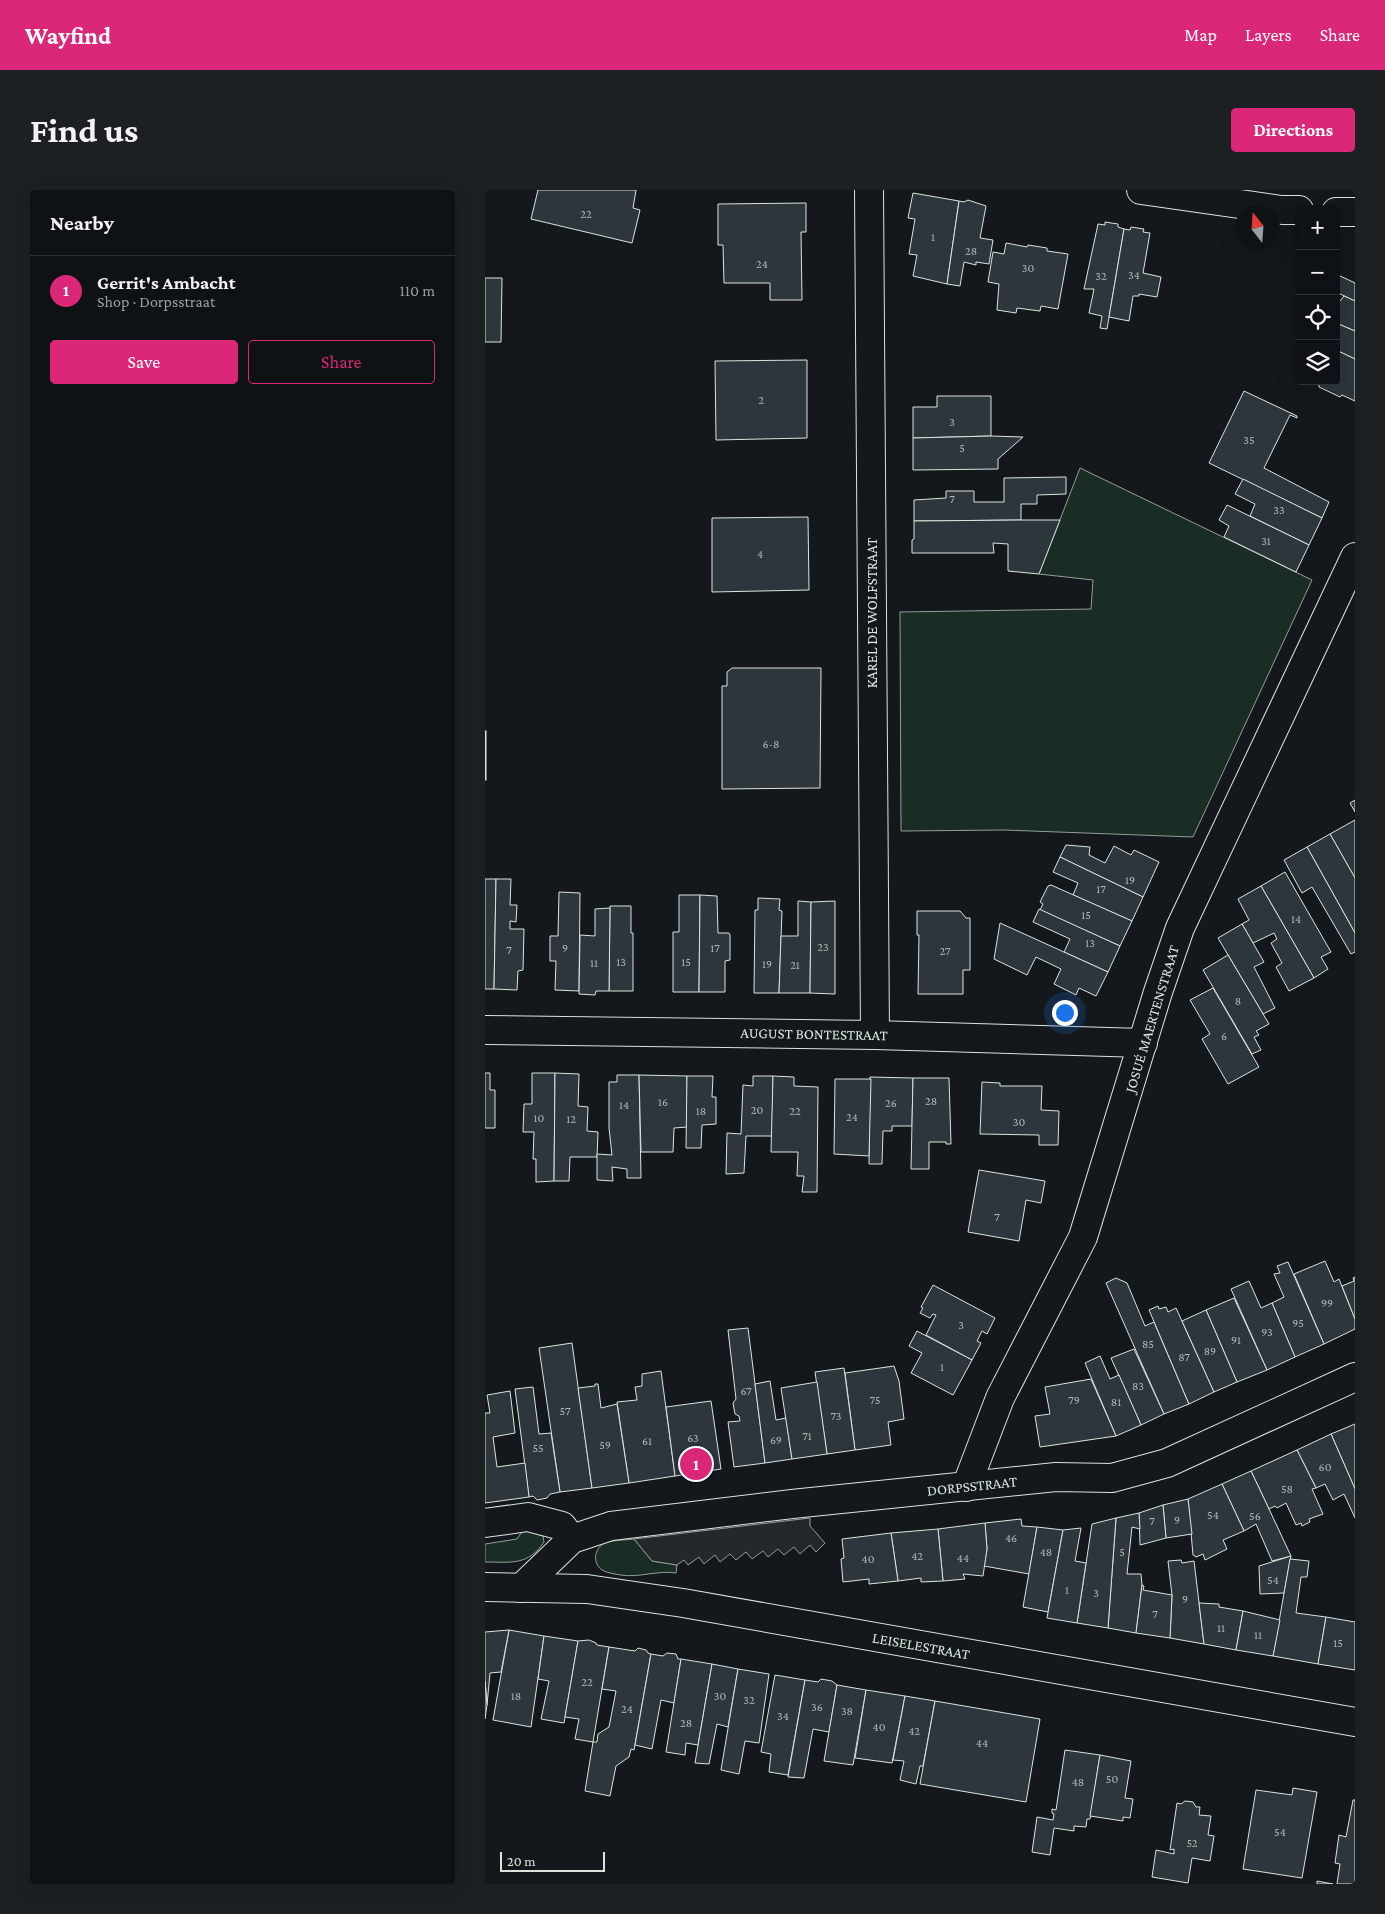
<!DOCTYPE html>
<meta charset="utf-8">
<style>
:root{--surface:#0f1215;--page:#1d2022;--text:#f1f3f6;--muted:#9b9ea0;--line:#2f3234;--accent:#db2777}
body{margin:0;font-family:"Crimson Pro",serif;background:var(--page);color:var(--text)}
.controls{position:absolute;right:15px;top:15px;display:grid;overflow:hidden;border-radius:5px;box-shadow:0 5px 20px #0002}
.controls button{width:45px;height:45px;display:grid;place-items:center;padding:0;border:0;border-bottom:1px solid var(--line);background:var(--surface);color:var(--text);font:25px sans-serif}
.compass{position:absolute;left:750px;top:15px;width:45px;height:45px;border-radius:50%;background:var(--surface);box-shadow:0 5px 20px #0002;rotate:343deg}
.scale{position:absolute;left:15px;bottom:12px;width:105px;box-sizing:border-box;padding-left:5px;border:2px solid #d8e6dc;border-top:0;font-size:14px;line-height:18px;white-space:nowrap;color:#d8e6dc;-webkit-text-stroke:4px #14181c;paint-order:stroke}
.you{position:absolute;left:579px;top:822px;width:18px;height:18px;margin:-12px;border:4px solid #fff;border-radius:50%;background:#1a73e8;box-shadow:0 0 0 8px #1a73e833}
.badge{display:grid;place-items:center;width:32px;height:32px;border-radius:50%;background:var(--accent);color:#fff;font-size:16px;font-weight:700}
.pin{position:absolute;translate:-50% -50%;border:2px solid #fff;box-shadow:0 1px 5px #0006}
.list{margin:0;padding:0;list-style:none}
h2{display:flex;justify-content:space-between;align-items:center;height:65px;margin:0;padding:0 20px;font-size:21px}
h2 small{font-size:16px;font-weight:400;color:var(--muted)}
.list li{display:grid;grid-template-columns:32px 1fr auto;gap:15px;align-items:center;box-sizing:border-box;height:70px;padding:0 20px;border-top:1px solid var(--line)}
.list b{display:block;font-size:19px;white-space:nowrap}
.list p{margin:0;font-size:16px;white-space:nowrap;color:var(--muted)}
.list em{font-size:16px;font-style:normal;color:var(--muted)}
.actions{display:flex;gap:10px;padding:15px 20px}
.actions a{flex:1;padding:11px 0;border:1px solid var(--accent);border-radius:5px;text-align:center;font-size:18px;color:var(--accent)}
.actions .main{background:var(--accent);color:#fff}
.icon{flex:none;width:28px;height:28px;fill:none;stroke:currentColor;stroke-width:2;stroke-linecap:round;stroke-linejoin:round}
.map{position:relative;flex:none;width:870px;height:1694px;overflow:hidden;border-radius:5px}
header{display:flex;align-items:center;gap:30px;box-sizing:border-box;height:70px;padding:0 25px;background:var(--accent);color:#fff}
header strong{font-size:24px}
nav{display:flex;gap:28px;margin-inline-start:auto;font-size:18px}
.intro{display:flex;align-items:center;justify-content:space-between;box-sizing:border-box;height:120px;padding:0 30px}
h1{margin:0;font-size:35px}
.button{padding:12px 22px;border-radius:5px;background:var(--accent);color:#fff;font-size:18px;font-weight:700}
main{display:flex;gap:30px;padding:0 30px}
aside{flex:1;background:var(--surface);border-radius:5px;box-shadow:0 5px 20px #0002}
.map>svg:first-child{display:block}
.green{fill:#1a2d24;stroke:#939e99}
.parking{fill:#24282b;stroke:#939e99}
.building{fill:#2c363c;stroke:#d8e6dc}
.lines{fill:none;stroke-linecap:round;stroke-linejoin:round}
.minor-casing{stroke:#d8e6dc;stroke-width:30}
.tertiary-casing{stroke:#d8e6dc;stroke-width:30}
.minor{stroke:#14181c;stroke-width:28}
.tertiary{stroke:#14181c;stroke-width:28}
.labels{text-anchor:middle;dominant-baseline:central;stroke-width:4;stroke-linejoin:round;paint-order:stroke}
.number-label{font-size:12px;fill:#adbab4}
.street-label{font-size:15px;fill:#d8e6dc;stroke:#14181c}
</style>
<header>
<strong>Wayfind</strong>
<nav><a>Map</a><a>Layers</a><a>Share</a></nav>
</header>
<div class="intro"><h1>Find us</h1><a class="button">Directions</a></div>
<main>
<aside>
<h2>Nearby<small></small></h2>
<ul class="list">
<li><span class="badge">1</span><div><b>Gerrit's Ambacht</b><p>Shop · Dorpsstraat</p></div><em>110 m</em></li>
</ul>
<div class="actions"><a class="main">Save</a><a>Share</a></div>
</aside>
<div class="map">
<svg width="870" height="1694" viewBox="0 0 870 1694">
<rect width="100%" height="100%" fill="#14181c"/>
<g class="green">
<path d="M595,278L827,390L708,647L519,640L416,641L415,422L606,419L608,390L554,384Z"/>
<path d="M39,1339L58,1346L59,1352C43,1376 26,1372 0,1372V1354L32,1349Z"/>
<path d="M149,1349L167,1371L192,1375L191,1383C173,1380 154,1388 136,1385C130,1384 122,1383 117,1380C106,1372 110,1356 122,1352C130,1350 141,1350 149,1349Z"/>
</g>
<path class="parking" d="M325,1328V1336L340,1353L331,1362L325,1355L315,1364L309,1357L299,1365L293,1359L283,1367L278,1361L267,1369L261,1362L251,1370L245,1364L235,1372L230,1365L219,1374L214,1367L203,1375L199,1370L192,1375L167,1371L149,1349Z"/>
<g class="building">
<path d="M53,0H151L148,18L155,20L147,53L46,29Z"/>
<path d="M428,3L474,11L462,94L428,86L432,65L424,64L430,29L423,28Z"/>
<path d="M483,10L501,16L495,48L508,50L504,74L491,72V75L479,72L475,96L462,94L474,11L479,12Z"/>
<path d="M321,13V42H316L317,110H285V93H239L238,55H233V14Z"/>
<path d="M620,32L633,34V37L639,39L622,139L615,138L617,126L604,123L609,99H599L613,34L620,35Z"/>
<path d="M646,37L659,39L658,42L665,43L658,83L676,87L672,107L654,104V106H648L644,131L624,127L639,39L645,40Z"/>
<path d="M521,53L542,57L543,55L562,58V61L583,64L573,119L556,116L555,121L532,118L531,123L512,120L514,94L503,92L508,62L519,64Z"/>
<path d="M851,84L870,93V111L851,102Z"/>
<path d="M0,88H17L16,152H0Z"/>
<path d="M859,106L870,111V141L851,133V116Z"/>
<path d="M851,133L870,141V169L851,160Z"/>
<path d="M851,160L870,169V211L857,205L855,207L834,197V195L828,191H851Z"/>
<path d="M322,170V248L231,250L230,171Z"/>
<path d="M759,201L812,226V228L805,225L779,278L844,312L837,328L724,273Z"/>
<path d="M452,206H506V246L428,248V217H452Z"/>
<path d="M506,246L538,247L513,269V279L428,280V248Z"/>
<path d="M581,287V304L552,305V314H536V330L429,331V310L461,308V301H489V312H519V288Z"/>
<path d="M758,289L837,328L824,355L765,326L770,314L750,304Z"/>
<path d="M742,315L824,355L811,382L739,347L744,336L734,330Z"/>
<path d="M323,327L324,400L227,402V328Z"/>
<path d="M536,330H575L554,384L523,381V354L508,353L509,363H427V350L429,349V331Z"/>
<path d="M247,478H336L335,598L237,599V496H242V482Z"/>
<rect x="0" y="541" width="1" height="49"/>
<path d="M870,610V622L865,613Z"/>
<path d="M870,630V688L845,644Z"/>
<path d="M845,644L870,688V743L822,657Z"/>
<path d="M581,655L605,657L604,665L620,673L629,656L646,665L649,660L674,672L658,707L575,667Z"/>
<path d="M822,657L870,743V762L866,764L827,697L817,703L799,670Z"/>
<path d="M575,667L658,707L647,731L588,705L593,693L568,682Z"/>
<path d="M800,682L846,762L836,767L843,779L829,788L776,696Z"/>
<path d="M0,689H11L9,799H0Z"/>
<path d="M11,689H26L25,715H32L31,732L25,731V739H39L38,780L33,781L32,800L9,799Z"/>
<path d="M566,695L647,731L635,756L555,720L558,714L555,712L563,696Z"/>
<path d="M776,696L829,788L804,801L791,777L797,773L786,753L792,749L789,743L768,753L757,734L764,730L753,709Z"/>
<path d="M74,702L95,703L94,801L70,800L71,771H65V746H73Z"/>
<path d="M194,705H215L214,802H188V742H194Z"/>
<path d="M215,705L232,706L233,743H244L245,745V770L240,771V802H214Z"/>
<path d="M273,708L295,709L294,720L297,721L294,803H269L270,720H273Z"/>
<path d="M313,711L326,712L325,803H294L296,746H313Z"/>
<path d="M350,711V804L325,803L326,712Z"/>
<path d="M125,716H146V743H148V801H124Z"/>
<path d="M125,718L124,801H111L110,805L94,804L95,745L110,746V719Z"/>
<path d="M554,719L635,756L623,782L579,762L585,749L548,732Z"/>
<path d="M432,721H475L481,728H485V780H478V804H433L434,745H432Z"/>
<path d="M515,733L623,782L611,806L594,798L591,805L569,794L576,779L551,767L542,785L509,769Z"/>
<path d="M757,734L779,772L769,777L790,818L778,824L733,748Z"/>
<path d="M743,765L784,834L771,841L774,845L769,847L776,860L767,864L718,780Z"/>
<path d="M728,798L774,877L743,894L717,849L725,844L705,810Z"/>
<path d="M0,883H5V900H10V938H0Z"/>
<path d="M47,883H70L69,991L51,992V969H48L49,942H38L39,914H47Z"/>
<path d="M70,883L94,884L93,916L103,917L102,941L113,942L112,967H85L84,991H69Z"/>
<path d="M132,885H154L156,988H142V979L127,977L128,991L112,990V964L127,965L124,938V892H132Z"/>
<path d="M154,885L202,886V937L189,938L188,962H156Z"/>
<path d="M202,886H228L227,907H231V934L217,935L216,958H201Z"/>
<path d="M268,886H288L287,946H261L259,983L241,984L242,943L256,944L258,895L268,896Z"/>
<path d="M288,886L309,887V896L333,897L332,1002H317L319,986H312L313,962H286Z"/>
<path d="M385,887L428,888L427,936H407V941H398L397,974H384Z"/>
<path d="M428,888H464L466,954H461V952H444V979H426Z"/>
<path d="M350,889H386L384,966L349,964Z"/>
<path d="M497,892L515,893V896H557L556,920L574,921L573,955H554V945L495,944Z"/>
<path d="M494,980L560,991L556,1013L541,1010L534,1051L483,1042Z"/>
<path d="M840,1071L849,1092L854,1089L870,1129V1139L839,1154L809,1084Z"/>
<path d="M803,1072L839,1154L810,1167L787,1113L799,1107L789,1084L795,1083L792,1076Z"/>
<path d="M870,1087V1129L857,1096L869,1091L868,1088Z"/>
<path d="M631,1088L642,1093L660,1136L669,1132L704,1214L679,1224L621,1093Z"/>
<path d="M764,1091L776,1118L787,1113L810,1167L782,1180L746,1099Z"/>
<path d="M448,1095L510,1128L502,1144L497,1141L492,1151L496,1153L487,1170L441,1145L451,1125L448,1124L445,1128L435,1123L438,1118L436,1117Z"/>
<path d="M749,1108L782,1180L752,1192L721,1120Z"/>
<path d="M673,1116L674,1119L681,1117L683,1122L691,1118L729,1202L704,1214L664,1120Z"/>
<path d="M721,1120L752,1192L729,1202L697,1131Z"/>
<path d="M263,1138L280,1273L249,1277L243,1232L255,1231L254,1226L250,1224L248,1213L251,1209L243,1140Z"/>
<path d="M432,1141L487,1170L468,1205L426,1183L437,1163L424,1156Z"/>
<path d="M87,1153L107,1298L75,1302L54,1158Z"/>
<path d="M649,1159L679,1224L656,1235L626,1168Z"/>
<path d="M615,1166L625,1189L634,1185L656,1235L631,1246L600,1173Z"/>
<path d="M409,1176L414,1191L419,1229L403,1232L406,1255L370,1260L360,1183Z"/>
<path d="M359,1178L370,1260L342,1264L330,1182Z"/>
<path d="M176,1181L190,1286L144,1293L132,1212L152,1210L150,1197L157,1196V1184Z"/>
<path d="M606,1189L631,1246L555,1257L550,1226L565,1224L560,1197Z"/>
<path d="M285,1191L291,1230L301,1228L307,1269L280,1273L270,1194Z"/>
<path d="M332,1192L342,1264L307,1269L296,1198Z"/>
<path d="M110,1194H113L116,1218L132,1214L144,1293L107,1298L93,1198L110,1196Z"/>
<path d="M48,1197L54,1244L66,1243L75,1302L65,1304L62,1308L52,1310L48,1306L44,1307L30,1199Z"/>
<path d="M25,1201L30,1243L8,1247L12,1277L40,1273L44,1307L0,1313V1223H5L2,1205Z"/>
<path d="M226,1211L236,1279L190,1286L181,1217Z"/>
<path d="M870,1234V1299L846,1244Z"/>
<path d="M846,1244L870,1299V1328L859,1304L848,1310L840,1294L831,1298L812,1260Z"/>
<path d="M812,1260L831,1298L827,1299L838,1324L824,1329L825,1332L817,1336L816,1333L811,1335L801,1313L792,1318L790,1316L784,1319L766,1281Z"/>
<path d="M766,1281L784,1319L806,1366L787,1371L771,1334L759,1341L737,1294Z"/>
<path d="M737,1294L759,1341L738,1350L742,1359L720,1370L718,1364L711,1367L708,1365L703,1309Z"/>
<path d="M703,1309L707,1344L681,1348L678,1315Z"/>
<path d="M678,1315L681,1348L655,1355L654,1323Z"/>
<path d="M654,1323L655,1339L647,1337L642,1384H656L657,1395L651,1443L623,1438L631,1328Z"/>
<path d="M631,1328L623,1438L592,1433L607,1334Z"/>
<path d="M536,1329L537,1336L552,1337L544,1384L499,1376L502,1359L500,1333Z"/>
<path d="M500,1333L502,1359L498,1386L478,1384L480,1389L458,1391L453,1339Z"/>
<path d="M552,1337L578,1340L563,1422L538,1417Z"/>
<path d="M596,1338L590,1371L601,1373L592,1433L562,1428L578,1340Z"/>
<path d="M453,1339L458,1391L436,1392V1388L413,1391L406,1343Z"/>
<path d="M406,1343L413,1391L384,1394V1389L358,1392L356,1369L359,1368L357,1349Z"/>
<path d="M806,1366L799,1403L775,1404L774,1376Z"/>
<path d="M805,1369L824,1371L822,1387H816L811,1423L841,1427L833,1474L788,1466Z"/>
<path d="M696,1370L697,1373L709,1371L719,1454L685,1448L687,1405L683,1371Z"/>
<path d="M657,1395L659,1396L658,1400L687,1405L685,1448L651,1443Z"/>
<path d="M714,1413L734,1414V1417L758,1421L751,1460L719,1454Z"/>
<path d="M758,1421L795,1430L788,1466L751,1460Z"/>
<path d="M841,1427L870,1432V1480L833,1474Z"/>
<path d="M24,1440L59,1446L46,1537L8,1530Z"/>
<path d="M24,1440L16,1482L5,1483L2,1515L0,1491V1442Z"/>
<path d="M59,1446L93,1451L79,1533L56,1529L64,1491L53,1489Z"/>
<path d="M104,1450L111,1453L112,1455L124,1457L108,1552L90,1549L94,1529L80,1527L93,1451Z"/>
<path d="M124,1457L150,1461L153,1458L161,1460L163,1463L166,1464L149,1560L146,1559L144,1567L131,1576L125,1606L100,1601L108,1552H112L113,1544L124,1537L131,1501L117,1499Z"/>
<path d="M182,1463L191,1464L193,1469H196L189,1513L176,1510L167,1559L150,1555L166,1464L178,1466Z"/>
<path d="M196,1469L227,1474L213,1555L201,1553L200,1565L181,1562Z"/>
<path d="M227,1474L253,1479L243,1537L232,1534L224,1574L210,1573Z"/>
<path d="M253,1479L284,1484L274,1553L260,1551L254,1584L236,1580Z"/>
<path d="M290,1485L320,1490L303,1585L284,1582L286,1564L276,1562Z"/>
<path d="M336,1489L347,1491L352,1495L344,1542L328,1539L319,1588L303,1587L320,1490L333,1492Z"/>
<path d="M0,1491L2,1515L0,1529Z"/>
<path d="M352,1495L381,1500L368,1575L339,1571Z"/>
<path d="M381,1500L420,1506L407,1573L370,1568Z"/>
<path d="M420,1506L450,1511L438,1576H435L431,1594L415,1590L419,1571L408,1570Z"/>
<path d="M450,1511L555,1529L541,1612L435,1594Z"/>
<path d="M580,1560L615,1565L605,1629H602L601,1637L589,1636V1641L569,1638L565,1665L547,1662L552,1627L568,1630L569,1624L567,1623V1619L571,1620Z"/>
<path d="M615,1565L646,1571L640,1608L648,1609L645,1628L638,1627V1631L605,1626Z"/>
<path d="M808,1598L832,1602L817,1688L758,1679L771,1600L807,1605Z"/>
<path d="M868,1610H870V1694H852L855,1674L850,1673L854,1645L861,1647Z"/>
<path d="M700,1611L708,1612L711,1617H715L714,1625L726,1626L723,1645L729,1646L725,1671L707,1668L703,1693L667,1687L671,1660L689,1664V1659L685,1660L692,1613L696,1614Z"/>
<path d="M832,1691L848,1694H832Z"/>
</g>
<g class="lines">
<defs>
<g id="minor">
<path d="M384,0L390,845"/>
<path d="M656,0L797,20H814"/>
<path d="M851,22H870"/>
<path d="M0,840L390,845L658,853"/>
<path d="M481,1297L515,1208L598,1047L673,802L695,738L870,367"/>
<path d="M0,1333L43,1327L77,1336L87,1349"/>
</g>
<g id="tertiary">
<path d="M0,1397L102,1399L198,1413L870,1532"/>
<path d="M36,1398L87,1349L126,1336L307,1314L571,1287L627,1288L682,1273L870,1187"/>
</g>
</defs>
<use href="#minor" class="minor-casing"/>
<use href="#tertiary" class="tertiary-casing"/>
<use href="#minor" class="minor"/>
<use href="#tertiary" class="tertiary"/>
</g>
<g class="labels">
<g class="number-label">
<text x="101" y="24">22</text>
<text x="448" y="47">1</text>
<text x="486" y="61">28</text>
<text x="277" y="74">24</text>
<text x="543" y="78">30</text>
<text x="649" y="85">34</text>
<text x="616" y="86">32</text>
<text x="276" y="210">2</text>
<text x="467" y="232">3</text>
<text x="764" y="250">35</text>
<text x="477" y="258">5</text>
<text x="467" y="309">7</text>
<text x="794" y="320">33</text>
<text x="781" y="351">31</text>
<text x="275" y="364">4</text>
<text x="286" y="554">6-8</text>
<text x="645" y="690">19</text>
<text x="616" y="699">17</text>
<text x="601" y="725">15</text>
<text x="811" y="729">14</text>
<text x="605" y="753">13</text>
<text x="338" y="757">23</text>
<text x="80" y="758">9</text>
<text x="230" y="758">17</text>
<text x="24" y="760">7</text>
<text x="460" y="761">27</text>
<text x="136" y="772">13</text>
<text x="201" y="772">15</text>
<text x="109" y="773">11</text>
<text x="282" y="774">19</text>
<text x="310" y="775">21</text>
<text x="753" y="811">8</text>
<text x="739" y="846">6</text>
<text x="446" y="911">28</text>
<text x="178" y="912">16</text>
<text x="406" y="913">26</text>
<text x="139" y="915">14</text>
<text x="272" y="920">20</text>
<text x="216" y="921">18</text>
<text x="310" y="921">22</text>
<text x="367" y="927">24</text>
<text x="54" y="928">10</text>
<text x="86" y="929">12</text>
<text x="534" y="932">30</text>
<text x="512" y="1027">7</text>
<text x="842" y="1113">99</text>
<text x="813" y="1133">95</text>
<text x="476" y="1135">3</text>
<text x="782" y="1142">93</text>
<text x="751" y="1150">91</text>
<text x="663" y="1154">85</text>
<text x="725" y="1161">89</text>
<text x="699" y="1167">87</text>
<text x="457" y="1177">1</text>
<text x="653" y="1196">83</text>
<text x="261" y="1201">67</text>
<text x="390" y="1210">75</text>
<text x="589" y="1210">79</text>
<text x="631" y="1212">81</text>
<text x="80" y="1221">57</text>
<text x="351" y="1226">73</text>
<text x="322" y="1246">71</text>
<text x="208" y="1248">63</text>
<text x="291" y="1250">69</text>
<text x="162" y="1251">61</text>
<text x="120" y="1255">59</text>
<text x="53" y="1258">55</text>
<text x="840" y="1277">60</text>
<text x="802" y="1299">58</text>
<text x="728" y="1325">54</text>
<text x="770" y="1326">56</text>
<text x="692" y="1330">9</text>
<text x="667" y="1331">7</text>
<text x="526" y="1348">46</text>
<text x="561" y="1362">48</text>
<text x="637" y="1362">5</text>
<text x="432" y="1366">42</text>
<text x="478" y="1368">44</text>
<text x="383" y="1369">40</text>
<text x="788" y="1390">54</text>
<text x="582" y="1400">1</text>
<text x="611" y="1403">3</text>
<text x="700" y="1409">9</text>
<text x="670" y="1424">7</text>
<text x="736" y="1438">11</text>
<text x="773" y="1445">11</text>
<text x="853" y="1453">15</text>
<text x="102" y="1492">22</text>
<text x="31" y="1506">18</text>
<text x="235" y="1506">30</text>
<text x="264" y="1510">32</text>
<text x="332" y="1517">36</text>
<text x="142" y="1519">24</text>
<text x="362" y="1521">38</text>
<text x="298" y="1526">34</text>
<text x="201" y="1533">28</text>
<text x="394" y="1537">40</text>
<text x="429" y="1541">42</text>
<text x="497" y="1553">44</text>
<text x="627" y="1589">50</text>
<text x="593" y="1592">48</text>
<text x="795" y="1642">54</text>
<text x="707" y="1653">52</text>
</g>
<g class="street-label">
<text transform="translate(387 423) rotate(-90)">KAREL DE WOLFSTRAAT</text>
<text transform="translate(667 829) rotate(-73)">JOSUÉ MAERTENSTRAAT</text>
<text transform="translate(329 844) rotate(1)">AUGUST BONTESTRAAT</text>
<text transform="translate(487 1296) rotate(-6)">DORPSSTRAAT</text>
<text transform="translate(436 1456) rotate(10)">LEISELESTRAAT</text>
</g>
</g>
</svg>
<div class="controls">
<button>+</button>
<button>−</button>
<button><svg class="icon" aria-label="locate" viewBox="0 0 24 24"><circle cx="12" cy="12" r="6"/><path d="M12 2v4M12 18v4M2 12h4M18 12h4"/></svg></button>
<button><svg class="icon" aria-label="layers" viewBox="0 0 24 24"><path d="M12 4l9 5-9 5-9-5zM3 14l9 5 9-5"/></svg></button>
</div>
<svg class="compass" viewBox="-18 -18 36 36"><path d="M0-13l5 13h-10z" fill="#e53935"/><path d="M0 13l5-13h-10z" fill="#9b9ea0"/></svg>
<div class="scale">20 m</div>
<div class="you"></div>
<div class="pin badge" style="left:211px;top:1274px">1</div>
</div>
</main>
